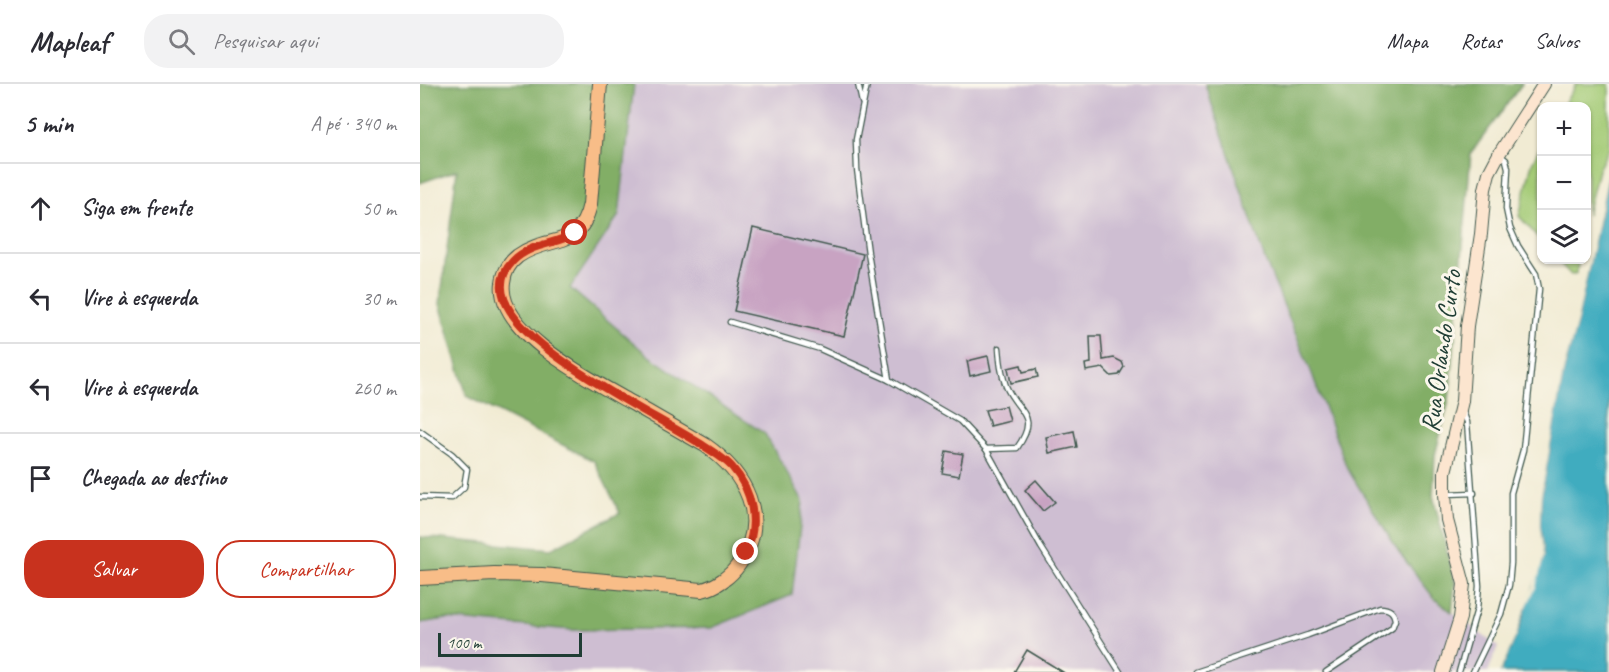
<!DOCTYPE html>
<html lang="pt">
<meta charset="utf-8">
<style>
:root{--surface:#fff;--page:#f2f2f3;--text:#2b2b33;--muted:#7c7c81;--line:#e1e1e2;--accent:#c8321e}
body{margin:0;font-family:Caveat,sans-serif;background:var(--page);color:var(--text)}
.controls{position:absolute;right:18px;top:18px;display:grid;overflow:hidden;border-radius:12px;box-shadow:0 2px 4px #0004}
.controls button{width:54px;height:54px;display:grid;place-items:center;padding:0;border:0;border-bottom:2px solid var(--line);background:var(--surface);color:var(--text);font:30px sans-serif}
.scale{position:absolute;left:18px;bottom:15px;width:144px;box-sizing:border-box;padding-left:6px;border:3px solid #1f3d34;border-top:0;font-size:16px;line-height:21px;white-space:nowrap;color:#1f3d34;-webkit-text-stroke:4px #fbf7ec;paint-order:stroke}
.stop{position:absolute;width:18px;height:18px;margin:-14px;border:4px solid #c8321e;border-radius:50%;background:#fff}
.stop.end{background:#c8321e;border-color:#fff;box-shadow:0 2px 6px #0008}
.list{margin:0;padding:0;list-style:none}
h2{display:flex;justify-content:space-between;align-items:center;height:78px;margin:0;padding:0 24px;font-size:26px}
h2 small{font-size:20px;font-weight:400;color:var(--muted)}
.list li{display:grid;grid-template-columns:39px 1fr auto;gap:18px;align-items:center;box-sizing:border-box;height:90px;padding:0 24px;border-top:2px solid var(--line)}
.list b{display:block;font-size:22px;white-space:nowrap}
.list em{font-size:20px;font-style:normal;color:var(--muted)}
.actions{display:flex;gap:12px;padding:18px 24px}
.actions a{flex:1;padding:14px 0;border:2px solid var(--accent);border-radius:24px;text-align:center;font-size:21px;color:var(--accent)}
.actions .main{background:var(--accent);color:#fff}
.icon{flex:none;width:33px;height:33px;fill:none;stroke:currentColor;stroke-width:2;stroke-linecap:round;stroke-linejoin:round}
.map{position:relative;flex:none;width:1189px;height:588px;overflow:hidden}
header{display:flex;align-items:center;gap:36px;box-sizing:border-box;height:84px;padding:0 30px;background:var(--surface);border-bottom:2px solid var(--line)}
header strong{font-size:28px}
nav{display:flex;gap:33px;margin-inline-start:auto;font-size:21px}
.search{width:420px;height:54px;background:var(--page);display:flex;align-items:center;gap:15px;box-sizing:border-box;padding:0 21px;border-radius:24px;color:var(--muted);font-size:22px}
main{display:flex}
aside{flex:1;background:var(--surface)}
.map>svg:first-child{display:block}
.industrial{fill:#cebed2}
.green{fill:#a3ca74;stroke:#618454;stroke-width:1.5}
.forest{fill:#82ae66;stroke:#50764d;stroke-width:1.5}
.water{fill:#40acbf;stroke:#30747a;stroke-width:1.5}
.pier{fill:#f1ebd3}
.building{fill:#c8a3c2}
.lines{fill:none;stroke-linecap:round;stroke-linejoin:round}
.service-casing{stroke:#3e574c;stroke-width:7}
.secondary-casing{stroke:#3e574c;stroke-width:14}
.primary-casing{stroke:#3e574c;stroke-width:16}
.service{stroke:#fff;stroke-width:4.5}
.secondary{stroke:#fce5cf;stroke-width:12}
.primary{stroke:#f8bd88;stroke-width:14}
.route{stroke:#c8321e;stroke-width:8}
.labels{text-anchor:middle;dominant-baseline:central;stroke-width:6;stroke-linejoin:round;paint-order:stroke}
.street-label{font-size:26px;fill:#1f3d34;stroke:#fbf7ec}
</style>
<header>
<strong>Mapleaf</strong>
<div class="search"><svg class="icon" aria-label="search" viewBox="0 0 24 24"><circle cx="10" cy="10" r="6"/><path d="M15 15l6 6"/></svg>Pesquisar aqui</div>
<nav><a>Mapa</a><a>Rotas</a><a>Salvos</a></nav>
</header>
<main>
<aside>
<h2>5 min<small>A pé · 340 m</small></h2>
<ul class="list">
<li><svg class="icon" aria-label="ahead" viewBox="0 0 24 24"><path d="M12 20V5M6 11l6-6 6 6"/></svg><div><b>Siga em frente</b></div><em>50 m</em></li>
<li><svg class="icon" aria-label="left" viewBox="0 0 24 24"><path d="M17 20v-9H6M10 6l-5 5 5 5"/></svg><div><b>Vire à esquerda</b></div><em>30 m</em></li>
<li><svg class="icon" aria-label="left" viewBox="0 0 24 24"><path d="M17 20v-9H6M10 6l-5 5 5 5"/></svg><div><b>Vire à esquerda</b></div><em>260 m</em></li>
<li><svg class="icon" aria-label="arrive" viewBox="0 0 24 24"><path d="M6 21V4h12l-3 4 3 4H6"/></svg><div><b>Chegada ao destino</b></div></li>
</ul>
<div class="actions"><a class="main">Salvar</a><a>Compartilhar</a></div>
</aside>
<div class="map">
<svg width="1189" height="588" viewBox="0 0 1189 588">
<rect width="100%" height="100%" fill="#fbf7ec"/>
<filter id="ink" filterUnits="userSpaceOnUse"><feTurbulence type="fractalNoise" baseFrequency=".0167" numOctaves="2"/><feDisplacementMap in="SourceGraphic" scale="12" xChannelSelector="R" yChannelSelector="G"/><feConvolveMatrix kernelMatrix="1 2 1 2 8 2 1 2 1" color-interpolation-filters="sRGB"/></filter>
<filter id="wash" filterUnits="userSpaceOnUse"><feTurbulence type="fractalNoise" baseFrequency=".008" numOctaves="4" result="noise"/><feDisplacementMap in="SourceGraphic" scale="24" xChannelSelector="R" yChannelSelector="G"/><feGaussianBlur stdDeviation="1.35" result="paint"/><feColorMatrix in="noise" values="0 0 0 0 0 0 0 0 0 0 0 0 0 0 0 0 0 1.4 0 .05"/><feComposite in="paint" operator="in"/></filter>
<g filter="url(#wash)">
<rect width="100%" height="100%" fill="#f1ebd3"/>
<path class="industrial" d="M214,0H785L845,176L891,287L927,384L979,468L1014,514L1078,563L1068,588H0V539L26,535L153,546L291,544L229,272L150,204L199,131Z"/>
<g class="green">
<path d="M1156,0H1189V64L1178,86L1167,131L1166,22H1143Z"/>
<path d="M1121,61V157L1099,132L1112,79Z"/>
<path d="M1137,176H1158L1157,189L1151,191Z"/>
</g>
<g class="forest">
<path d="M0,0H214L199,131L150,204L229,272L345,350L383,417L372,511L291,544L153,546L26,535L0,539V453L131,465L200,429L174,377L47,312L20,220L37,86L0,99Z"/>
<path d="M785,0H1102L1051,69L1033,278L1029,316L1015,371L1013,412L1035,499L1032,528L1014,514L979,468L927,384L891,287L845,176Z"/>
</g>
<path class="water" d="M1189,89V588H1080L1097,550L1124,472L1120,441L1121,413L1144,285L1157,239Z"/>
<path class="pier" d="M1189,86L1157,239L1144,285L1121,413L1120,441L1124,472L1116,503L1101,535L1097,550L1080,588H1077L1113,502L1121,472L1118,442V413L1141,285L1154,239L1186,88Z"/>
<g id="blocks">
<g class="building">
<path d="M333,144L443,170L424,252L314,227Z"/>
<path d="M670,252H681L683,276L694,274L702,278L704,283L699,291L691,292L683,284L666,287L665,280L671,279Z"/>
<path d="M568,272L571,287L550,292L547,277Z"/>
<path d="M601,281L603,288L616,285L618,293L591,299L588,284Z"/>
<path d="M586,322L590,337L570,342L565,326Z"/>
<path d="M654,347L657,363L629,369L626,353Z"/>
<path d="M526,367L543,370L539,392L522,389Z"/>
<path d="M616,396L635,418L623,427L605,406Z"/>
<path d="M607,566L643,588H594Z"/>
</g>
</g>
</g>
<g filter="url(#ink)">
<use href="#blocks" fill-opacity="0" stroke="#3e574c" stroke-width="1.5"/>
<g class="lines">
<defs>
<g id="service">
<path d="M438,0L442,18"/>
<path d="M447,0L436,56L437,85L448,169L469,296"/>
<path d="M310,238L400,265L469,296L540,337L566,365L621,463L700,588"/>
<path d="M0,347L32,370L47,385L44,403L32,414L0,413"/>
<path d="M566,365L597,364C621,330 597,329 586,302C581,290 580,277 579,264"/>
<path d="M1026,410L1054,409"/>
<path d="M776,588L888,551L960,524C969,524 974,527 975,536L972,544L906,588"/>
<path d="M1039,588L1057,525L1059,502L1047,338L1042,325"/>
<path d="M1053,588L1081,530L1089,501L1091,479V409L1103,366L1119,205L1116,190L1098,162L1090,144L1086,125L1088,84L1086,76L1081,72"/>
</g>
<path id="secondary" d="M1023,588L1040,534L1044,500L1027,436L1025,410V388L1042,317L1047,242L1061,150L1065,105L1069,89L1079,70L1124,0"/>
<path id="primary" d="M0,494L74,490L122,491L282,506C296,503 311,492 319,480C351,434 325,389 285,361C260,347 235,332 210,318C173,297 76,248 83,199C84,188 90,178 98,172C129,150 160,167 170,120L180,0"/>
</defs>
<use href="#service" class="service-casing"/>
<use href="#secondary" class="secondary-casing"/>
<use href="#primary" class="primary-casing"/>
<use href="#service" class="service"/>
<use href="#secondary" class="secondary"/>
<use href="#primary" class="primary"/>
</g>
</g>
<g class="lines" filter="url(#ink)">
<path class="route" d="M155,149C136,161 110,159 93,177C26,246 279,345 312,383C333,407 339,440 326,468"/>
</g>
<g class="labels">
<g class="street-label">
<text transform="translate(1021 267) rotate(-82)">Rua Orlando Curto</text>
</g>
</g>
</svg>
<div class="controls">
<button>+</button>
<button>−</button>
<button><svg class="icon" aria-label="layers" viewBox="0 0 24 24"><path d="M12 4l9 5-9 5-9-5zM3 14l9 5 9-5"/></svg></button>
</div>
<div class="scale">100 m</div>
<div class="stop" style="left:155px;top:149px"></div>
<div class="stop end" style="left:326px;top:468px"></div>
</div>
</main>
